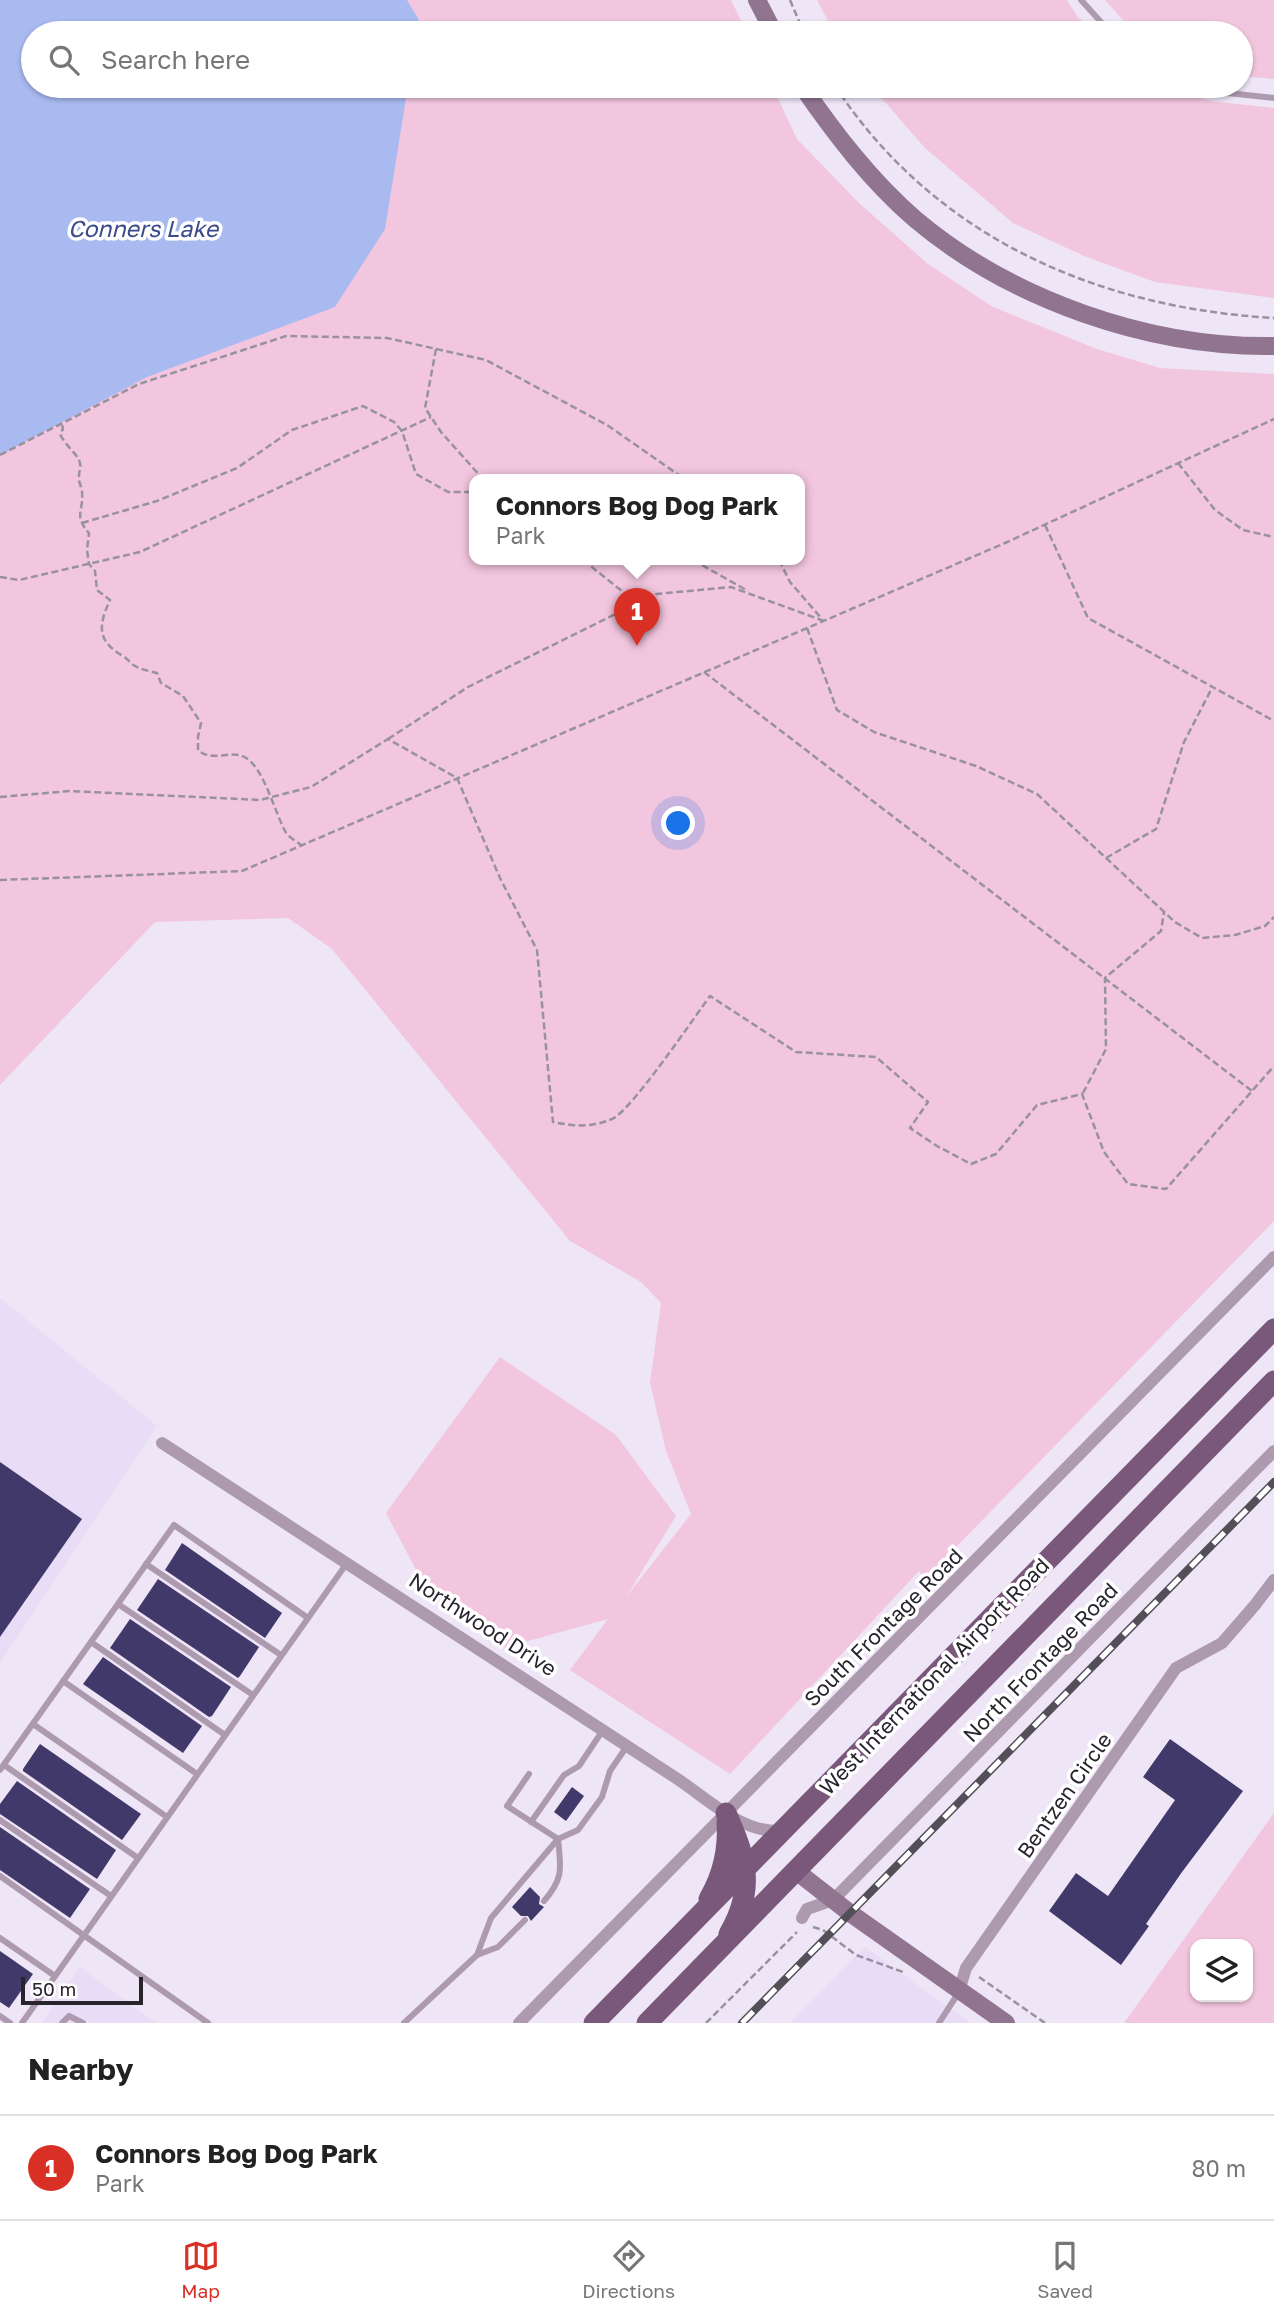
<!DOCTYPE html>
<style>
:root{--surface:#fff;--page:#f2f2f2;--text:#222;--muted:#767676;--line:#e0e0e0;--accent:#d93025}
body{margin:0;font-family:"Golos Text",sans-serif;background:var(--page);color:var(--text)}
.controls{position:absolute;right:21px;bottom:21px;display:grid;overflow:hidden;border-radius:14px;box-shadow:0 2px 5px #0004}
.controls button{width:63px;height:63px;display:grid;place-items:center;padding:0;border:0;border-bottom:2px solid var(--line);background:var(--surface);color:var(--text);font:35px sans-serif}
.scale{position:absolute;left:21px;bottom:18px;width:122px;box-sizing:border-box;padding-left:7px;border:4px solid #27242b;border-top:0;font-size:19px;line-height:24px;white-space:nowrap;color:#27242b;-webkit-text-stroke:5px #fff;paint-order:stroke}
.you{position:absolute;left:679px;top:824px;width:24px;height:24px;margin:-18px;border:5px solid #fff;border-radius:50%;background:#1a73e8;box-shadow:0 0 0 10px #1a73e833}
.badge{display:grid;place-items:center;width:46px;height:46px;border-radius:50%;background:var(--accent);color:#fff;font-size:23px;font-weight:700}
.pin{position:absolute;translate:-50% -58px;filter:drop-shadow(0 2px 4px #0008)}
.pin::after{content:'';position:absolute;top:37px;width:24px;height:21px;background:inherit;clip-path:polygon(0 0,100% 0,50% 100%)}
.popup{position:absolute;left:469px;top:474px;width:336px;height:91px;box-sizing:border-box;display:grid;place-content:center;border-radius:14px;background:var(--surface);filter:drop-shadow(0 2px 5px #0005);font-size:23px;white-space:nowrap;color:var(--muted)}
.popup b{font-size:26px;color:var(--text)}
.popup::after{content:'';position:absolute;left:50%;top:100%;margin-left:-14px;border:14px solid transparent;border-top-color:var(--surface)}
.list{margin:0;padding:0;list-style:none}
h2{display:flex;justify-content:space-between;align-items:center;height:91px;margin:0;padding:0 28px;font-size:30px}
h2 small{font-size:23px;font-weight:400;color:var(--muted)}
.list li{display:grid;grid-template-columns:46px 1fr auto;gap:21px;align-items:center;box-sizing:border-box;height:105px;padding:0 28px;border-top:2px solid var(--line)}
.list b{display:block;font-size:26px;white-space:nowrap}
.list p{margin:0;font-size:23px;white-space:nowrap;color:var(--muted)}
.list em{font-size:23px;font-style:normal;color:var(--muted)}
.icon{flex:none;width:38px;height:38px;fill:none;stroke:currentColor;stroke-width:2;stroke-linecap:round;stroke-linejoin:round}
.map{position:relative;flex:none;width:1274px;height:2023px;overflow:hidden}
.search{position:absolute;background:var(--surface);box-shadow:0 2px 5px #0004;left:21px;right:21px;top:21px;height:77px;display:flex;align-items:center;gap:18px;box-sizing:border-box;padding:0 24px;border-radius:38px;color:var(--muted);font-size:26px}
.sheet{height:196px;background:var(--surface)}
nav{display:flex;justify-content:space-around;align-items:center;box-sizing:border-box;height:98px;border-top:2px solid var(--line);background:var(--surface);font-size:19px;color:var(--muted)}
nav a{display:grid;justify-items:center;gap:4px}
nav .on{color:var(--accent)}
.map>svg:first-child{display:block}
.built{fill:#e9dcf6}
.green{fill:#f3c6df;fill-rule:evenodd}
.water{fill:#a9baf0}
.building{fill:#413969}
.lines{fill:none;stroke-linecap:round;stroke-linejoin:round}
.path{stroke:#98919f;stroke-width:2.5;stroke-dasharray:7 3.5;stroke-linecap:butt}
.lane{stroke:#ae9aae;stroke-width:6}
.street{stroke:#ae9aae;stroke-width:12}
.secondary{stroke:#907490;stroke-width:18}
.primary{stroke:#7a587b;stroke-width:21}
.rail-casing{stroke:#534f58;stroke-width:8}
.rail{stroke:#fff;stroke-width:5;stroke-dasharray:16;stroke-linecap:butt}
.labels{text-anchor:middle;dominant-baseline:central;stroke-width:7;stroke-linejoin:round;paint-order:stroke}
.street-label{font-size:21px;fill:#27242b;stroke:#fff}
.water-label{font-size:23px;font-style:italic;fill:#3b4a8c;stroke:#fff}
</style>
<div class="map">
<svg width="1274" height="2023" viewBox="0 0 1274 2023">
<rect width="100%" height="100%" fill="#eee5f7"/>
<g class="built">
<path d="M0,1298L157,1426L0,1663Z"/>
<path d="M865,1947L970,2023H790Z"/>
<path d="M80,1967L156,2023H42Z"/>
</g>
<g class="green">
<path d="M0,0H731L747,33H33V86H772L797,139L859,203L928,264L993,307L1097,349L1160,368L1274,374V1221L925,1579L919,1571L730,1774L570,1670L608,1619L503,1648L432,1600L386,1513L500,1357L616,1435L676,1516L626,1597L691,1514L666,1451L650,1383L661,1303L641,1282L570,1241L332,949L288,918L155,922L0,1085ZM474,480H800V560H474Z"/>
<path d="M817,0H1067L1077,16L1094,33H834Z"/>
<path d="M1105,0H1274V79L1241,76V33H1138L1129,27Z"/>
<path d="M871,86H1168L1210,101L1274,108V298L1155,282L1084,256L1013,223L925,148Z"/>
<path d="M1274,1813V2023H1124ZM1195,1944H1248V1997H1195Z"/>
</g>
<path class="water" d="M0,0H407L419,20L417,33H33V86H408L385,229L335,307L147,377L0,455Z"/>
<g class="building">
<path d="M0,1462L82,1519L0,1637Z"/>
<path d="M182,1543L282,1613L265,1638L165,1570Z"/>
<path d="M158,1579L259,1647L240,1676L238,1678L137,1610Z"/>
<path d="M130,1619L231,1687L212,1716L209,1717L110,1648Z"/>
<path d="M103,1657L202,1726L183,1753L83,1684Z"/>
<path d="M1170,1739L1243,1791L1182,1872L1146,1924L1149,1926L1121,1965L1049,1911L1076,1873L1108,1896L1175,1800L1143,1777Z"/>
<path d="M40,1744L141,1814L122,1840L23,1771V1769Z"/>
<path d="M17,1781L116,1850L97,1879L0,1814V1804Z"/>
<path d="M572,1787L584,1796L566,1821L554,1812Z"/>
<path d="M0,1827L90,1889L70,1918L0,1870Z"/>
<path d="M530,1887L540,1897L539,1904L544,1907L531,1921L528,1916H521L512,1907Z"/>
<path d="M0,1951L33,1974L9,2008L0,2002Z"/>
</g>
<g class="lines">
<g class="path">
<path d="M790,0L804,33"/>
<path d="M835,86C935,238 1098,308 1274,318"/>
<path d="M436,349L425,408L441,432L482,478L486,480"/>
<path d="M62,425L63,429L60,434C65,445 75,452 79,460C82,467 79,470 79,476C78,482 82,487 82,492C84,512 73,515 89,533L87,550L89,564L95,571L97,590L110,600C98,626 97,641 123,656C128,659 131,664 135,666C142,670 150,671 157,673L161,683L183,696L201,723L198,737V750C213,764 235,746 250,761C265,774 275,812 285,831C288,837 296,841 301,845"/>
<path d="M0,455L139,384L286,336L387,338L486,360L607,425L686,480"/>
<path d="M1178,463L1215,510L1243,530L1274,537"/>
<path d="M82,523L157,501L237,468L292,430L363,406L394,422L402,431L416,474L448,492H474"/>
<path d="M1045,525L1088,618L1274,721"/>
<path d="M583,560L637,603"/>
<path d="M693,560L748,591"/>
<path d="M779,560L790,582L822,619"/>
<path d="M0,577L19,580L140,552L431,417"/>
<path d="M807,628L837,710L874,732L976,766L1037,794L1175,922L1202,938L1235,935L1265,926L1274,917"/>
<path d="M704,672L1252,1091"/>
<path d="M388,739L468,687L656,594L731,587L824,621"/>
<path d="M0,797L70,791L260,800L311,787L388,739L457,778L500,878L537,950L553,1122C573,1126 591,1128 612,1119C631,1111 693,1019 710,996L796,1052L876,1057L928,1102L910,1128L937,1146L971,1164L996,1154L1037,1105L1082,1094L1104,1152L1128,1184L1166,1189L1274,1066"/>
<path d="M1106,858L1156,829L1184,742L1212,688"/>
<path d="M0,880L242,871L1005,543L1274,419"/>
<path d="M1083,1093L1106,1049L1105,978L1161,931L1164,912"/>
<path d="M813,1927L823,1930L856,1955L903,1972"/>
<path d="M979,1977L1045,2023"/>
<path d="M706,2023L797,1932"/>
</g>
<g class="lane">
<path d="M1081,0L1111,33"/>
<path d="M1201,86L1227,93L1274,98"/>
<path d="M146,1564L281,1655"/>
<path d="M118,1604L253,1695"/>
<path d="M91,1642L225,1735"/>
<path d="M63,1681L197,1774"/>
<path d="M33,1724L167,1817"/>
<path d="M4,1765L138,1858"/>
<path d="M0,1770L174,1525L308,1618"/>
<path d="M529,1774L507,1806L558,1839"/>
<path d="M0,1820L111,1896"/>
<path d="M531,1822L564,1775L579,1766L603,1730"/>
<path d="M0,1876L208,2023"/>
<path d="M544,1901C564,1878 561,1868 558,1839"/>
<path d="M0,1938L55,1976"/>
<path d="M477,1955L498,1947L525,1920"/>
<path d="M0,2016L10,2023"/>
<path d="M22,2023L347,1563"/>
<path d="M62,2023L69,2016L83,2023"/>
<path d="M404,2023L477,1955L491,1918L558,1839L578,1830L602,1797L610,1771L627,1746"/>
<path d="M939,2023L959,1992"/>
</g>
<g class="street">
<path d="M162,1443L673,1776C706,1797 740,1833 781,1831"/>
<path d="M802,1918L807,1909L833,1900L1274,1451"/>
<path d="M959,1991L966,1968L1176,1668L1222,1643L1255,1605L1274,1580"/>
<path d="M519,2023L1274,1257"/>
</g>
<g class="secondary">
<path d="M757,0L774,33"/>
<path d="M802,86C835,134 871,181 915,219C1011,300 1149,348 1274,346"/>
<path d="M796,1871L850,1913L1006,2023"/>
</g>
<g class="primary">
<path d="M726,1813C746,1858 756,1888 729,1934"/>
<path d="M709,1899C723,1875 729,1850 727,1822"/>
<path d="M594,2023L1274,1329"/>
<path d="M647,2023L1274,1381"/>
</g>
<defs>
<path id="rail" d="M742,2023L1274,1482"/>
</defs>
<use href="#rail" class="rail-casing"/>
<use href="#rail" class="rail"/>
</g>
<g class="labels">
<g class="street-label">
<text transform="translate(483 1624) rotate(33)">Northwood Drive</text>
<text transform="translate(883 1627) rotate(-45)">South Frontage Road</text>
<text transform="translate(1040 1662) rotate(-46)">North Frontage Road</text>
<text transform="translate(934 1676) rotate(-46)">West International Airport Road</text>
<text transform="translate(1064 1795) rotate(-55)">Bentzen Circle</text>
</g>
<g class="water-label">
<text x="143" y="228">Conners Lake</text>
</g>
</g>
</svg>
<div class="controls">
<button><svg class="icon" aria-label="layers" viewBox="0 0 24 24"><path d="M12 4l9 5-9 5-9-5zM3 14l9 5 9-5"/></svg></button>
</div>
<div class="scale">50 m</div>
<div class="you"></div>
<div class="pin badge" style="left:637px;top:646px">1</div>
<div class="popup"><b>Connors Bog Dog Park</b>Park</div>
<div class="search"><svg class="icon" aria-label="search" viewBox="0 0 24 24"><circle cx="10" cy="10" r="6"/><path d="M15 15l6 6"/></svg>Search here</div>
</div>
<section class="sheet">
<h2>Nearby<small></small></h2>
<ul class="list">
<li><span class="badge">1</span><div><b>Connors Bog Dog Park</b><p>Park</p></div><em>80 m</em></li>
</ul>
</section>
<nav>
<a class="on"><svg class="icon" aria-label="map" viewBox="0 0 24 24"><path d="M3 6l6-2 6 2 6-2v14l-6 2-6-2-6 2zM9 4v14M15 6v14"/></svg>Map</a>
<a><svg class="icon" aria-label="directions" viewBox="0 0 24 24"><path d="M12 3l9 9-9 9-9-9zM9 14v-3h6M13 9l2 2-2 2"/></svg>Directions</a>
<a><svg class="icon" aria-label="saved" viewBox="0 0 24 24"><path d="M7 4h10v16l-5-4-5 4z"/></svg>Saved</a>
</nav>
